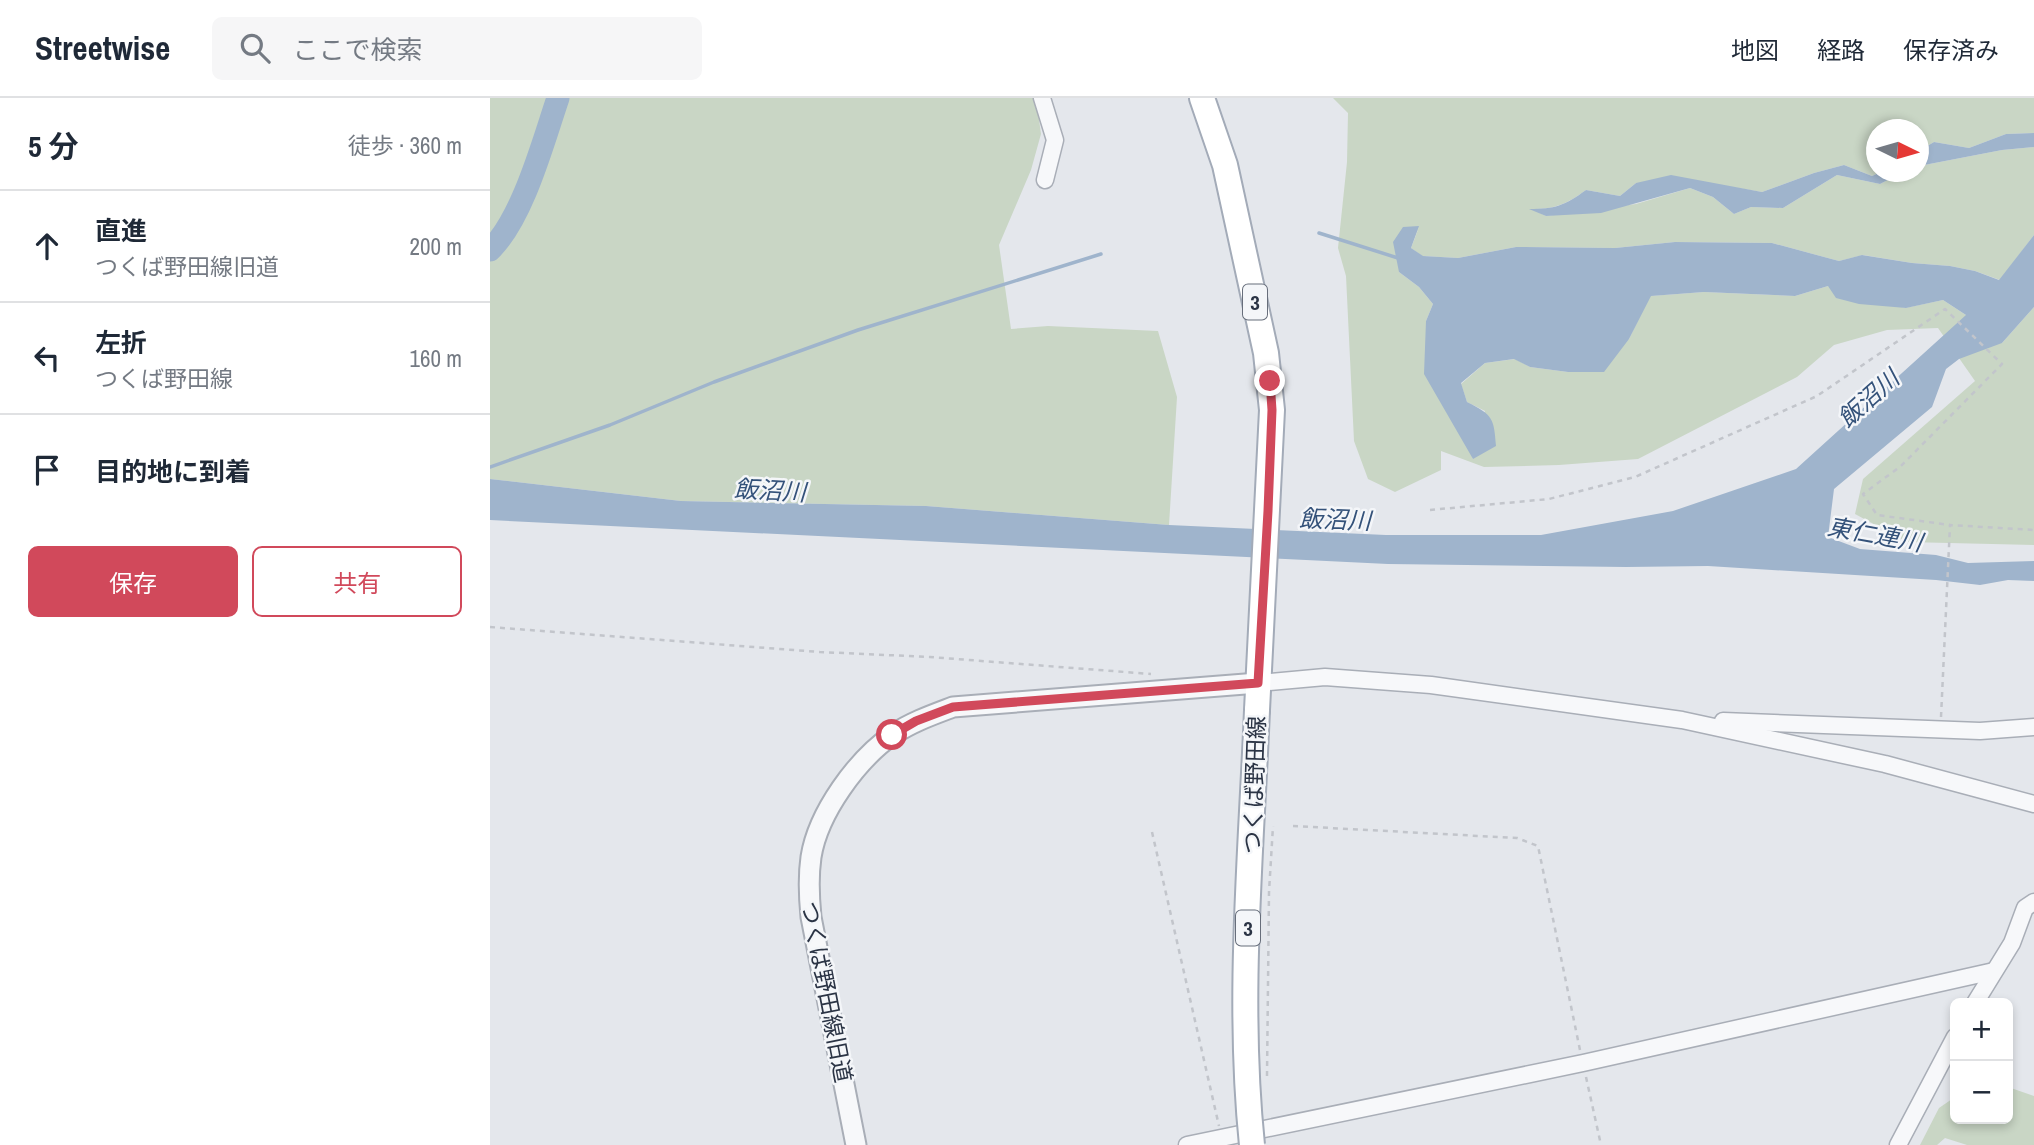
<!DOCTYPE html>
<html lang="ja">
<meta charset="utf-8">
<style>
:root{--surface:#fff;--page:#f6f6f7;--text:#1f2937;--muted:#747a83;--line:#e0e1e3;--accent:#d1495b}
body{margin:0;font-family:"Archivo Narrow","Noto Sans JP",sans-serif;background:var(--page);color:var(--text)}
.controls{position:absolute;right:21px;bottom:21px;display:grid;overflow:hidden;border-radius:10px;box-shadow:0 4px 10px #0003}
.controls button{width:63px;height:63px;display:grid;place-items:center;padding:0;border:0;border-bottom:2px solid var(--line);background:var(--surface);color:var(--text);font:35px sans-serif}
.compass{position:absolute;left:1376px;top:21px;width:63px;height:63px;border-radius:50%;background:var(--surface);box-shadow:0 4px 10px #0003;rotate:95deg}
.stop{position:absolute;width:21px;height:21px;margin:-16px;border:5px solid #d1495b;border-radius:50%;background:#fff}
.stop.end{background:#d1495b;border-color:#fff;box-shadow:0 2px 7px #0008}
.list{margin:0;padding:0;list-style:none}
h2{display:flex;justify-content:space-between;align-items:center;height:91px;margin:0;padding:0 28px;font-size:30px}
h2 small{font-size:23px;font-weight:400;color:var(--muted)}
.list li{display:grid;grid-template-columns:46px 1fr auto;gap:21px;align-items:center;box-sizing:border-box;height:112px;padding:0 28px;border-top:2px solid var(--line)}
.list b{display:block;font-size:26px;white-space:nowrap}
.list p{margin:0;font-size:23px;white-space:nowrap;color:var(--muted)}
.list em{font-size:23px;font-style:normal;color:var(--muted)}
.actions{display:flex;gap:14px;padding:21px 28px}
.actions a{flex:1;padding:16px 0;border:2px solid var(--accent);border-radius:10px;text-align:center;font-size:24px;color:var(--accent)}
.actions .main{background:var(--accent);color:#fff}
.icon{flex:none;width:38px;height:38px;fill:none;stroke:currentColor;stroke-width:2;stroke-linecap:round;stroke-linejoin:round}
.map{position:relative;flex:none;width:1544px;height:1047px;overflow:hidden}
header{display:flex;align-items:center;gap:42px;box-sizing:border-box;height:98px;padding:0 35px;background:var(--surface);border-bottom:2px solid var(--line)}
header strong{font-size:33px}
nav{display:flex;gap:38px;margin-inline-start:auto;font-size:24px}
.search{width:490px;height:63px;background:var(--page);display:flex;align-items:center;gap:18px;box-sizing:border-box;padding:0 24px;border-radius:10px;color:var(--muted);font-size:26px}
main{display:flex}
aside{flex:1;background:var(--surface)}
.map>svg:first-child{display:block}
.green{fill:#c9d6c5}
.water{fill:#9fb4cc}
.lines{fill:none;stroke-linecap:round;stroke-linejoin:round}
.stream{stroke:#9fb4cc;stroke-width:3.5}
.river{stroke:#9fb4cc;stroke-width:23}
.minor-casing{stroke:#a9aeb7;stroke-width:19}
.tertiary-casing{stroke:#a9aeb7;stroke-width:23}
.primary-casing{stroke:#a3abb8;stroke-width:28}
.path{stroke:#c2c5cb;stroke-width:2.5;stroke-dasharray:5 5;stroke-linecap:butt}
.minor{stroke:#f7f8fa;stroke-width:16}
.tertiary{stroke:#f7f8fa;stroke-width:19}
.primary{stroke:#fff;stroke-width:24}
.primary-bridge-casing{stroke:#a3abb8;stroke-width:28;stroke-linecap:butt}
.primary-bridge{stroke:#fff;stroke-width:24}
.route{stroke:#d1495b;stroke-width:9}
.labels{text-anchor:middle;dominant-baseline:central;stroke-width:5;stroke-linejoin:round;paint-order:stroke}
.shield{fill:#f4f6f9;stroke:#676e7b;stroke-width:2}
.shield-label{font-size:21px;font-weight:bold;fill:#2b3445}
.street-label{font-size:23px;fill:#2b3445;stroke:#f4f6f9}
.water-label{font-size:24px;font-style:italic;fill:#34527a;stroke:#f4f6f9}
</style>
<header>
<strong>Streetwise</strong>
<div class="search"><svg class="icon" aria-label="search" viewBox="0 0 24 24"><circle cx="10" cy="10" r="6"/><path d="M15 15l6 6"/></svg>ここで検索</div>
<nav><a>地図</a><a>経路</a><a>保存済み</a></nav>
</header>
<main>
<aside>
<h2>5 分<small>徒歩 · 360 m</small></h2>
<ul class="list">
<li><svg class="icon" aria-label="ahead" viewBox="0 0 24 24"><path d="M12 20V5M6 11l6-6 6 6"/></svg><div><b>直進</b><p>つくば野田線旧道</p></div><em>200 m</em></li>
<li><svg class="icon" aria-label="left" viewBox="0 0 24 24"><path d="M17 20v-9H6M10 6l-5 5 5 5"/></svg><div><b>左折</b><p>つくば野田線</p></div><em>160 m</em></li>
<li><svg class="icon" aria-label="arrive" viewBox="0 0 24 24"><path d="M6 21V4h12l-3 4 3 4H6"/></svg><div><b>目的地に到着</b></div></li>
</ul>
<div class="actions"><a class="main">保存</a><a>共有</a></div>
</aside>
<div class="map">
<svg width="1544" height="1047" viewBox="0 0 1544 1047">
<rect width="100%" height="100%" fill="#e4e7ec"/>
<g class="green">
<path d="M0,0H546L551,36L541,72L509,147L521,231L558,228L668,233L687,299L679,427L436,408L191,403L0,381Z"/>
<path d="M843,0H1544V35L1516,36L1479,50L1444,44L1429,53L1428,32H1386V74H1391L1382,78L1354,67L1324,75L1272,94L1236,88L1146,85L1130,98L1096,92C1077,106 1065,111 1042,111L1056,118L1146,106L1200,90L1223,99L1244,116L1261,109L1293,110L1347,77L1390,86L1413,74H1428L1429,68L1512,52L1544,49V137L1510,182L1485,173L1460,168L1422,165L1373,157L1349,163L1282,145L1185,144L1125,150L1026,149L968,160L932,158L921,150L929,129L909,174L929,189L943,206L936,223L983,361L995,313L977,304L971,286L995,265L1025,261L1040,269L1078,274L1139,241L1160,198L1214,194L1305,198L1338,188L1415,210L1453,202L1476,217L1512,245L1544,209V447L1417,444L1365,416L1373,381L1485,283L1448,230L1397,232L1344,247L1307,279L1148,361L1069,367L994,369L951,353V372L905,394L878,381L864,343L856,178L848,150L857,64L858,15Z"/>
<path d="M1518,989L1544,998V1047H1477L1455,1040L1447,1047H1430L1449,1010L1465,999V1021H1518Z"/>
</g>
<g class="water">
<path d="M1544,35V49L1512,52L1429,68V53L1444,44L1479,50L1516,36Z"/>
<path d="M1354,67L1382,78L1391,74H1413L1390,86L1347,77L1293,110L1261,109L1244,116L1223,99L1200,90L1111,115L1056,118L1039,111C1065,111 1074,108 1096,92L1130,98L1146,85L1181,77L1272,94L1324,75Z"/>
<path d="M929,128L921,150L933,158L968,160L1026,149L1125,150L1185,144L1282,145L1349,163L1372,157L1422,165L1460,168L1485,173L1509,182L1544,137V209L1512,245L1469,261L1456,271L1442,309L1344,391L1338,439L1370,451L1446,457L1478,465L1544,463V483L1518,482L1490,487L1446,482L1218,468L1136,469L898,466L0,422V381L191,403L436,408L679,427L896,437H1051L1183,413L1306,371L1476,217L1453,202L1416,210L1369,206L1346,200L1338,188L1305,198L1214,194L1161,198L1139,241L1114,274H1078L1040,269L1024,261L995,265L971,285L977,304C1003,317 1004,320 1006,348L983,361L934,276L936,223L943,206L929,189L909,174L903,144L913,129Z"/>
</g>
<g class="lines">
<g class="stream">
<path d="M829,135L908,160"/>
<path d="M0,369L120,327L224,284L368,232L611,156"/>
</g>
<path class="river" d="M0,152C33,120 53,44 68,0"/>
<defs>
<g id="minor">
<path d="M552,0L565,42L555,82"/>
<path d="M768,585L835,579L941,587L1192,622L1395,666L1544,706"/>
<path d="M1233,623L1490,633L1544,629"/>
<path d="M1485,905L1522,845L1535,810L1544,804"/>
<path d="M697,1047L1093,965L1504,873"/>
<path d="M1408,1047L1465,939"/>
</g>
<path id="tertiary" d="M366,1047L321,819C319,799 318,780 321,759C328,715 367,661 404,636C422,624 442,617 463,609L768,585"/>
<path id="primary" d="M712,0L735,67L776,255L782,312L767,612"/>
</defs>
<use href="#minor" class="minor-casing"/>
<use href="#tertiary" class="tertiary-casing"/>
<use href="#primary" class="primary-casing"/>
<g class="path">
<path d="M940,412L1059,401L1145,379L1327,298L1455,211L1512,266L1411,368L1373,396L1387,417L1460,427"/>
<path d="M0,529L330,554L440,559L661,576"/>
<path d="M1451,619L1460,427L1544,432"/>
<path d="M803,728L1027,740L1048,748L1090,952"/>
<path d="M662,734L729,1028"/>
<path d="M777,978L779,794L783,728"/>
<path d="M1096,979L1111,1047"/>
</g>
<use href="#minor" class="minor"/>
<use href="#tertiary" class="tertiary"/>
<use href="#primary" class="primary"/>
<defs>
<path id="primary-bridge" d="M762,1047C747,903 761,757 767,612"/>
</defs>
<use href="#primary-bridge" class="primary-bridge-casing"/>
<use href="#primary-bridge" class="primary-bridge"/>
</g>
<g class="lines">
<path class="route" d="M402,637L426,623L463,609L768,585L778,413L782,312L780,283"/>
</g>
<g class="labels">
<g class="shield">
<rect x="753" y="186.5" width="24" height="35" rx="5"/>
<rect x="746" y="812.5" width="24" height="35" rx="5"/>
</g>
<g class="shield-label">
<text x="765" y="204">3</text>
<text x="758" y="830">3</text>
</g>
<g class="street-label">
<text transform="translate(764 687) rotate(-88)">つくば野田線</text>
<text transform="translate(337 894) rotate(79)">つくば野田線旧道</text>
</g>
<g class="water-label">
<text transform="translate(1378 300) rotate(-42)">飯沼川</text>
<text transform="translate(280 392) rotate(3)">飯沼川</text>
<text transform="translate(845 421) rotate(2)">飯沼川</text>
<text transform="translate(1385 436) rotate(10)">東仁連川</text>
</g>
</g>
</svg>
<div class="controls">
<button>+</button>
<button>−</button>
</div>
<svg class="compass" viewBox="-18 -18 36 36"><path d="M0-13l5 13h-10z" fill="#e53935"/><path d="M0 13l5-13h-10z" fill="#747a83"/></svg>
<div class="stop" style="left:402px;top:637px"></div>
<div class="stop end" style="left:780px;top:283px"></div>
</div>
</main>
